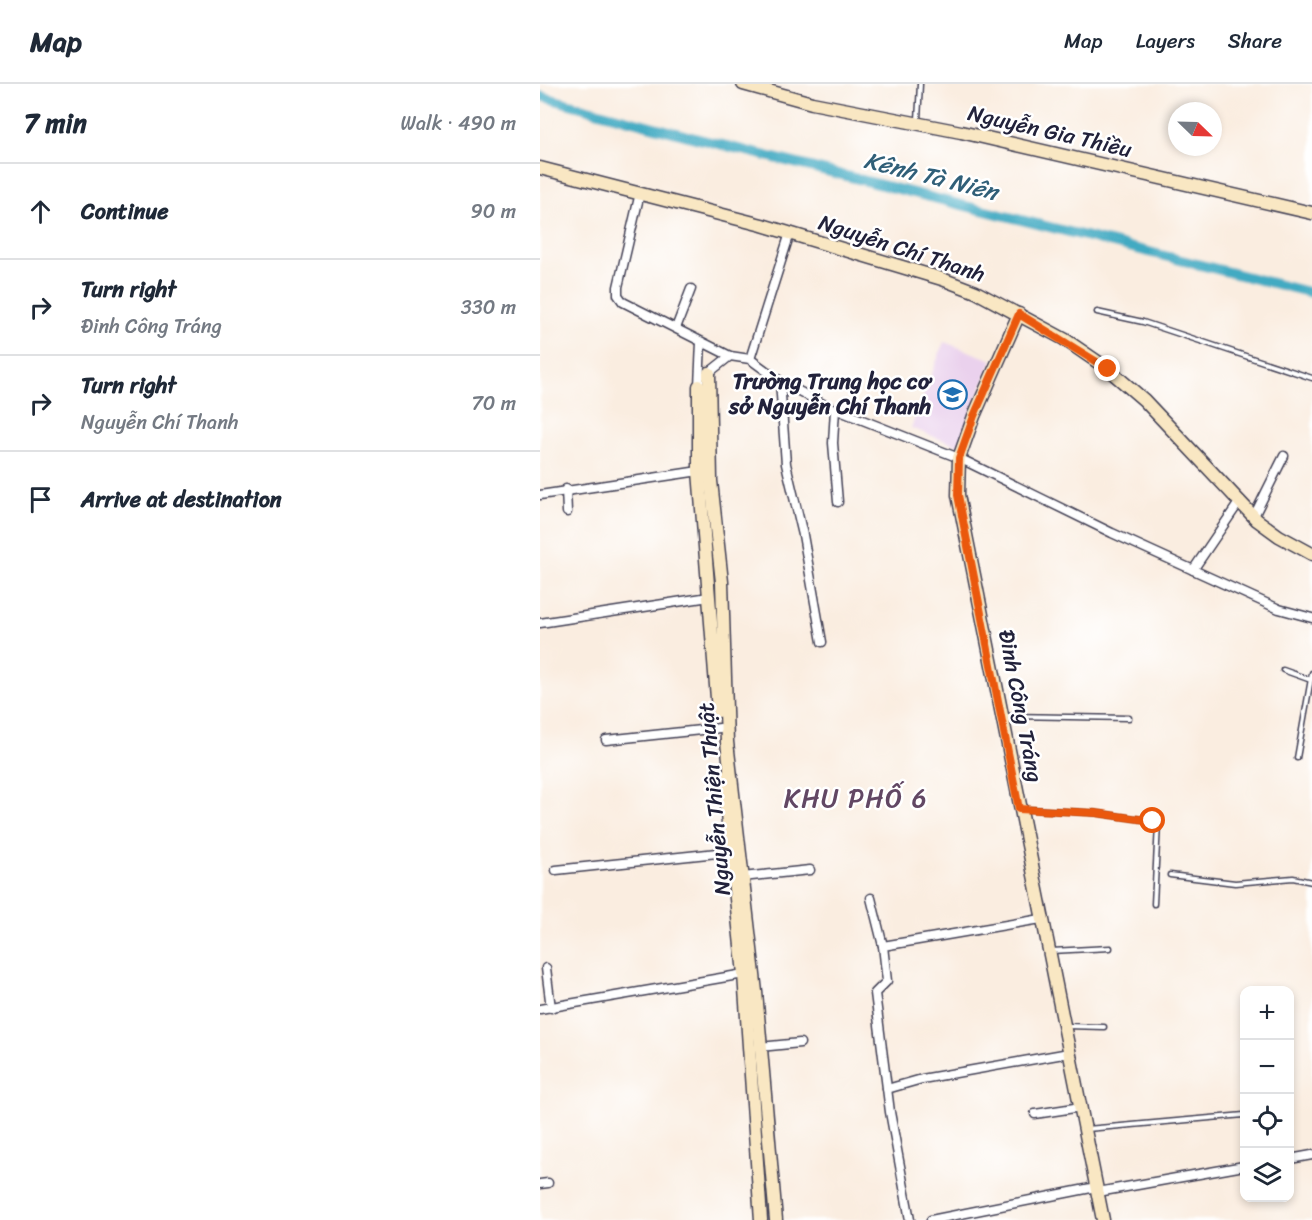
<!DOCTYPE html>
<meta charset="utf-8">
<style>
:root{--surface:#fff;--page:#f2f2f3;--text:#1f2937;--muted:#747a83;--line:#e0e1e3}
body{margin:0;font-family:Sriracha,sans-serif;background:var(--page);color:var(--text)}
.controls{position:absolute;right:18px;bottom:18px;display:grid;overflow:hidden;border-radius:12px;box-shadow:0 3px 9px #0003}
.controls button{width:54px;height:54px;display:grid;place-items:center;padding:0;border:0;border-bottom:2px solid var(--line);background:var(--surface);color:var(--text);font:30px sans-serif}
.compass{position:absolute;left:628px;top:18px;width:54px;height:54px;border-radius:50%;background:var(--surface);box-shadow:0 3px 9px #0003;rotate:113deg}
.stop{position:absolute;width:18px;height:18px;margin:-14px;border:4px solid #ea580c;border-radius:50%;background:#fff}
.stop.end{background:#ea580c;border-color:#fff;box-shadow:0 2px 6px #0008}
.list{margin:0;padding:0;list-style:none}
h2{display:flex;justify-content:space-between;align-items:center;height:78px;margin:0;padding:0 24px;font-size:26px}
h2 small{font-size:20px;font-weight:400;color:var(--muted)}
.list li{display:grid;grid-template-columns:39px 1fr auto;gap:18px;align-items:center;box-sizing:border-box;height:96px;padding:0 24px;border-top:2px solid var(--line)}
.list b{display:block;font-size:22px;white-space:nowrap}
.list p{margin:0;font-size:20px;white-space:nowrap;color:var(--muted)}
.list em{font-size:20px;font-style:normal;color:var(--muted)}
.icon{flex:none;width:33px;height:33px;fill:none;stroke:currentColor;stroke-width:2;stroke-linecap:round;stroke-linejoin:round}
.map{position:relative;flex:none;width:772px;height:1136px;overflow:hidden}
header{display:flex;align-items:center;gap:36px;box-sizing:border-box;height:84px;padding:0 30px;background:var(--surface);border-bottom:2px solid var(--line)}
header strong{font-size:28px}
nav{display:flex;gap:33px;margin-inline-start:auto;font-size:21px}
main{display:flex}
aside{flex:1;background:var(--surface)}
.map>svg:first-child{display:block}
.built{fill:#ead1ed}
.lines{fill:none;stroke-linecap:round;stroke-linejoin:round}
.canal{stroke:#42aac2;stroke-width:10}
.lane-casing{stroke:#424054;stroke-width:7}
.street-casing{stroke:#424054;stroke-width:11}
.secondary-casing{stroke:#424054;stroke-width:15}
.lane{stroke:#fff;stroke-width:4}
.street{stroke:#fff;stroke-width:8}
.secondary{stroke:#f9e7c3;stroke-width:12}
.route{stroke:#ea580c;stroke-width:8}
.labels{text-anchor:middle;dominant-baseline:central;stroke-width:5;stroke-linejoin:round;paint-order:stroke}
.street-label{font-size:22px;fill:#22223b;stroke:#fff}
.poi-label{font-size:22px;font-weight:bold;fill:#22223b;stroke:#fff;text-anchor:end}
.water-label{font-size:24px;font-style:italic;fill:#305f78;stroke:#fff}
.quarter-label{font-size:26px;letter-spacing:1.5px;fill:#624764;stroke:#fff}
</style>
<header>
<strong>Map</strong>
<nav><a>Map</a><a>Layers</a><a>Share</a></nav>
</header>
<main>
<aside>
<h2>7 min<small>Walk · 490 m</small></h2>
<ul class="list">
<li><svg class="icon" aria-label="ahead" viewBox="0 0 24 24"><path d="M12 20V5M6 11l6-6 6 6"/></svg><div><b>Continue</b></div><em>90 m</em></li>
<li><svg class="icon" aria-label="right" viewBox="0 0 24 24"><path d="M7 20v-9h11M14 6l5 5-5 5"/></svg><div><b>Turn right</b><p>Đinh Công Tráng</p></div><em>330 m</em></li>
<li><svg class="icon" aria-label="right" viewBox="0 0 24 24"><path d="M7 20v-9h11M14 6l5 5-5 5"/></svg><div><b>Turn right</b><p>Nguyễn Chí Thanh</p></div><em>70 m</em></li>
<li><svg class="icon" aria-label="arrive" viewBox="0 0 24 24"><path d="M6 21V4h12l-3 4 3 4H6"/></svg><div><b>Arrive at destination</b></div></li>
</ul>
</aside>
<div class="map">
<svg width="772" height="1136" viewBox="0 0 772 1136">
<rect width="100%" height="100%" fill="#fff"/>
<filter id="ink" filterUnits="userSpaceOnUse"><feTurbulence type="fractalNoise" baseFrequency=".0167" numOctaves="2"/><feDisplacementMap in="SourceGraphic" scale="12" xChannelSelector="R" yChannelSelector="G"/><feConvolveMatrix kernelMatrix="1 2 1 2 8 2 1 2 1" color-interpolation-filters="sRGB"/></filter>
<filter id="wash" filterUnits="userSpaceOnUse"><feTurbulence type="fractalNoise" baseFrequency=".008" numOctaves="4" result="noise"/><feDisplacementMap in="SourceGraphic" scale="24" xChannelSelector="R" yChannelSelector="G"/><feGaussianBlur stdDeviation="1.35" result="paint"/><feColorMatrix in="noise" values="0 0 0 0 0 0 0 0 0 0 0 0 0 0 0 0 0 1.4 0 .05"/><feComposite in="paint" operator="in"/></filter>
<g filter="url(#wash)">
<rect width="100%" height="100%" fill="#faede0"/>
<path class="built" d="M404,258L452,276L419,362L371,344Z"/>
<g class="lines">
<path class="canal" d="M0,12L159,55L772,209"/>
</g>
</g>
<g filter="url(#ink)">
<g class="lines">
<defs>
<g id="lane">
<path d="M378,36L380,0"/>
<path d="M557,228L603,238L772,294"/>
<path d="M743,586L771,596"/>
<path d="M464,632L589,634"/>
<path d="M757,674L772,589"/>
<path d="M483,725L556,729L613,737L618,740L614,820"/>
<path d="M630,791L695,799L753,794L772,798"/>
<path d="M511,867L570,864"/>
<path d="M526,942L564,943"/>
<path d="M547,1045L704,1031"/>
</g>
<g id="street">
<path d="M100,109L78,203V211L83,218L190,272L210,275L240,297L287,322L419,374L572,449L739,525L772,534"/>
<path d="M136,244L151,205"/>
<path d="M210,275L250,149"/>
<path d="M166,291L190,272"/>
<path d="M240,297L246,380L263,451L282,558"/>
<path d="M159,302L161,258"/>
<path d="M295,325L293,359L298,418"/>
<path d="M26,405L27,428"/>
<path d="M0,411L159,387"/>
<path d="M714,432L744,372"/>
<path d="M653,486L700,417"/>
<path d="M0,539L169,513"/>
<path d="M66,656L180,644"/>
<path d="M16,786L196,767"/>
<path d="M202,793L270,786"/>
<path d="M331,814L343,862"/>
<path d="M6,884L11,924"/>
<path d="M0,925L204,890"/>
<path d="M220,963L260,959"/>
<path d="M347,1005L382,995L529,969"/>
<path d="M495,1030L541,1023"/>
<path d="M750,1075L772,1071"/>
<path d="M0,1100L8,1099"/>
<path d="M558,1108L704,1082"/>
<path d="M370,1136L350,1028L335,909L347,897L343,862L501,835"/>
<path d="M391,1136L556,1103"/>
</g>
<g id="secondary">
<path d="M203,0L272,19L421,48L772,129"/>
<path d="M0,84L222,141L402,195L436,208L524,255L568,285L604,316L717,436L739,452L772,470"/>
<path d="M479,230L434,332L419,374L418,411L563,1136"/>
<path d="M169,289L171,397L182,498L187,658L216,908L236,1136"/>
<path d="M159,302V387L178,627"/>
<path d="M183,692L204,890L221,1136"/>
</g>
</defs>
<use href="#lane" class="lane-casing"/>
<use href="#street" class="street-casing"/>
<use href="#secondary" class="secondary-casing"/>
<use href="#lane" class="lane"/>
<use href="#street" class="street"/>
<use href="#secondary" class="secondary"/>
</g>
</g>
<g class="lines" filter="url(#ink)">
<path class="route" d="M568,285L479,230L434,332L419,374L418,411L479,725L556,729L613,737"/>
</g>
<defs>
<symbol id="school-ring" viewBox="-11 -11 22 22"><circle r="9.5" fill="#fff" stroke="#1f6fb2" stroke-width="1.5"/><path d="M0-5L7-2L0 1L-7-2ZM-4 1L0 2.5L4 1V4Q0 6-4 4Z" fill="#1f6fb2"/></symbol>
</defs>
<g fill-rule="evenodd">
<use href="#school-ring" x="396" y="294" width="33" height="33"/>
</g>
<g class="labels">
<g class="street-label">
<text transform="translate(510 47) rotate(13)">Nguyễn Gia Thiều</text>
<text transform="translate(362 164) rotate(18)">Nguyễn Chí Thanh</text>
<text transform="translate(481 622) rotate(79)">Đinh Công Tráng</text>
<text transform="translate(174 715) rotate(-95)">Nguyễn Thiện Thuật</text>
</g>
<g class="poi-label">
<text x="391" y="297">Trường Trung học cơ<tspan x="391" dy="25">sở Nguyễn Chí Thanh</tspan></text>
</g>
<g class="water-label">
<text transform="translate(391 92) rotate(14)">Kênh Tà Niên</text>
</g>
<g class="quarter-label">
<text x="316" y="714">KHU PHỐ 6</text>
</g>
</g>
</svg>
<div class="controls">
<button>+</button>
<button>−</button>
<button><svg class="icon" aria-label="locate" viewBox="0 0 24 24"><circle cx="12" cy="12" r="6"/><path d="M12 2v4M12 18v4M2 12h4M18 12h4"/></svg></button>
<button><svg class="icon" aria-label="layers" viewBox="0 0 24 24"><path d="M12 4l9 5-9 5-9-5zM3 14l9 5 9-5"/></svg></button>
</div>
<svg class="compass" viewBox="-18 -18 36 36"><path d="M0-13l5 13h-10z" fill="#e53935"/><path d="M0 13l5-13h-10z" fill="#747a83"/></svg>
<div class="stop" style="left:613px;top:737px"></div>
<div class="stop end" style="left:568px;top:285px"></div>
</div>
</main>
